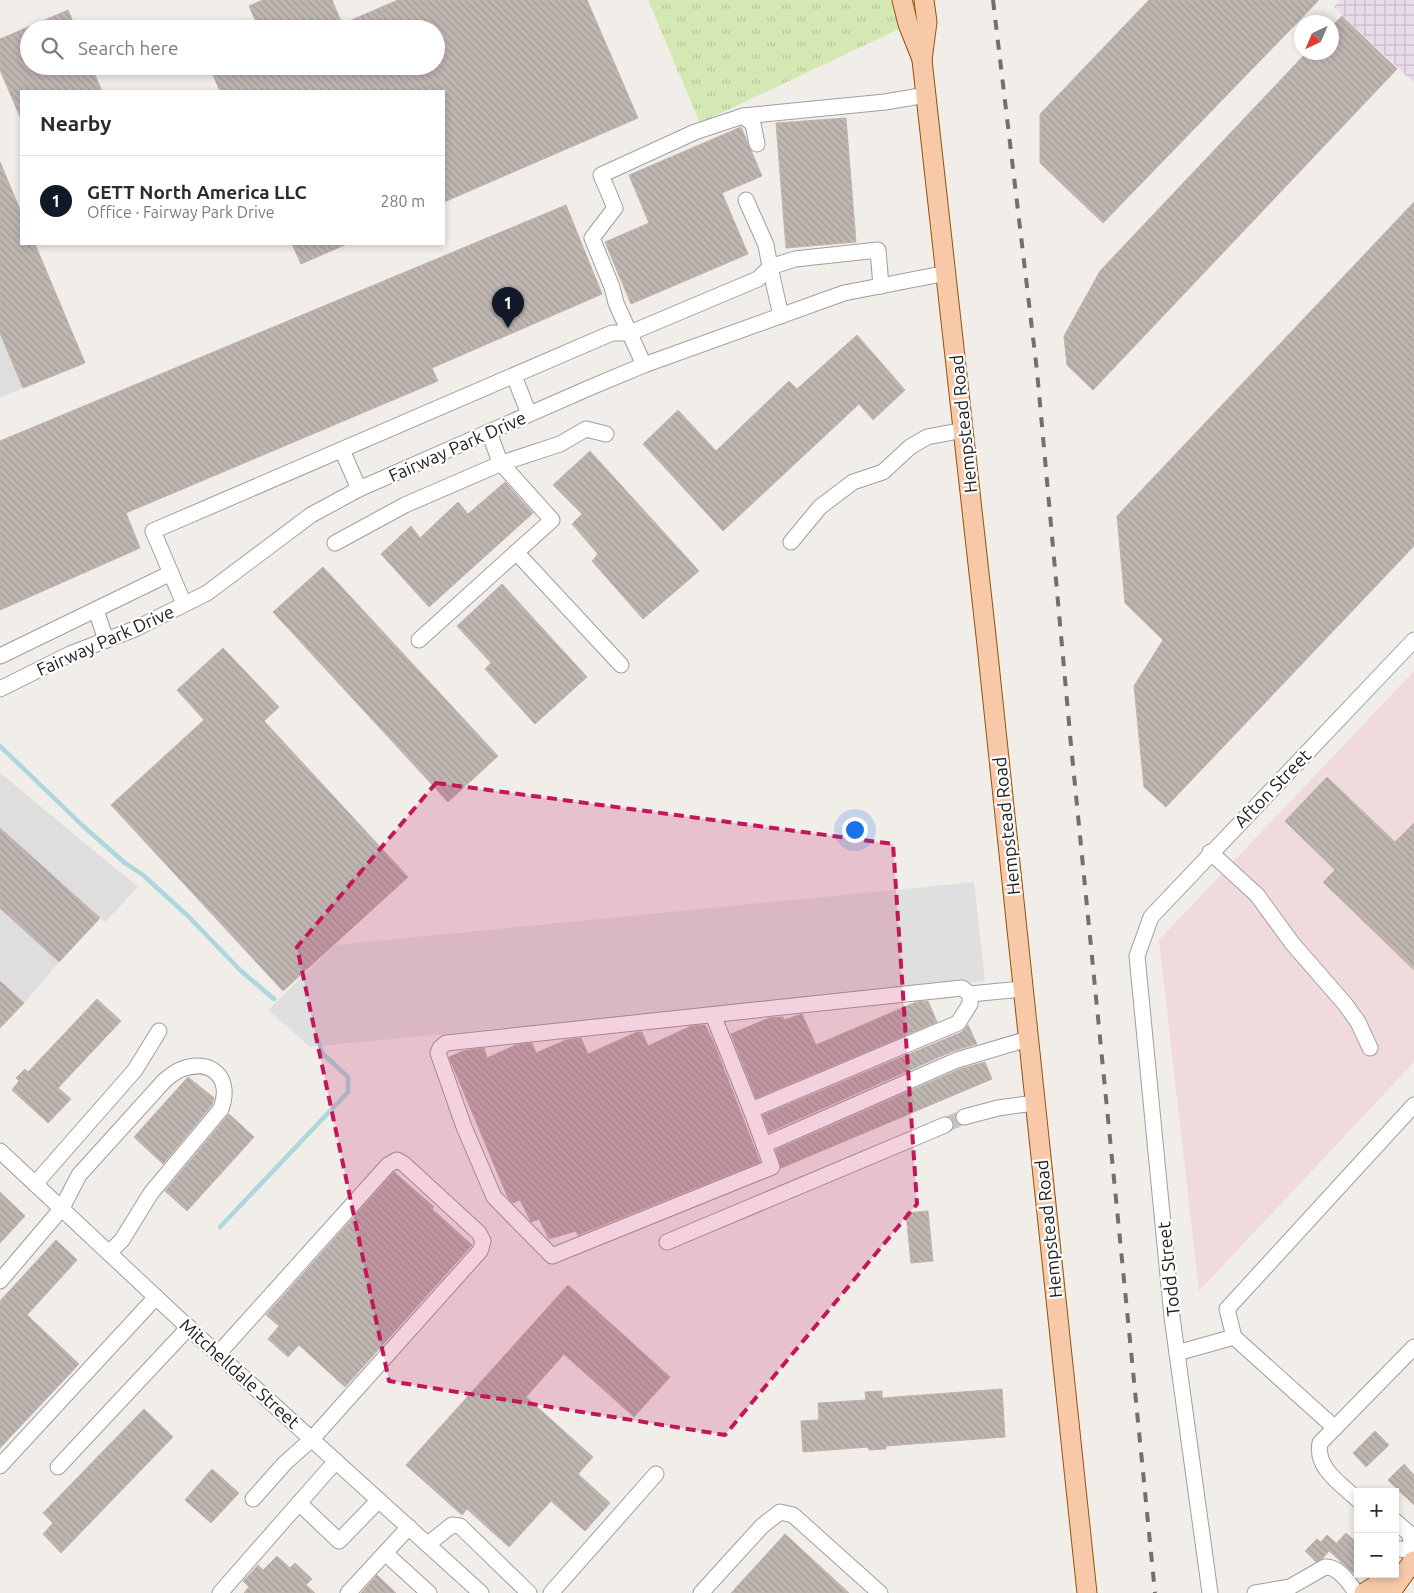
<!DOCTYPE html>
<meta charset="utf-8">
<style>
:root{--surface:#fff;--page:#f7f7f7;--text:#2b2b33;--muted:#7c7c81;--line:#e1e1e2;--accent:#111827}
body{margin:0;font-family:Ubuntu,sans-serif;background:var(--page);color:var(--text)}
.controls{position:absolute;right:15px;bottom:15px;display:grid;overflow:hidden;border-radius:0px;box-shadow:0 2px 8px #0003}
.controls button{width:45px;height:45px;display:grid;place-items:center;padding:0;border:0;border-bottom:1px solid var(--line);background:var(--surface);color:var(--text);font:25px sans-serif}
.compass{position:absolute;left:1294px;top:15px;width:45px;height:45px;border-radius:50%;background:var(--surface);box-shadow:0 2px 8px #0003;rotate:224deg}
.you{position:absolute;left:854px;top:829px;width:18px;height:18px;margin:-12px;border:4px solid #fff;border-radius:50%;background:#1a73e8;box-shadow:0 0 0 8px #1a73e833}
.badge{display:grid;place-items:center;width:32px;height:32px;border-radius:50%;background:var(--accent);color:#fff;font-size:16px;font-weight:700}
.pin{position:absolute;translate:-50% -41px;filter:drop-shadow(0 1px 2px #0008)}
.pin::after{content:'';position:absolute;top:26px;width:18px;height:15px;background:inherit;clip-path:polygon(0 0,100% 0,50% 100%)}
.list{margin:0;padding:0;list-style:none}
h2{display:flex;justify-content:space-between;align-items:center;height:65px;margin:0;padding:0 20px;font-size:21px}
h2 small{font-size:16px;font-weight:400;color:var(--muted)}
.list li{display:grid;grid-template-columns:32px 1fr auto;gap:15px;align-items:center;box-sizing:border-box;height:90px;padding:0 20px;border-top:1px solid var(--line)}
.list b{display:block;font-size:19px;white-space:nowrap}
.list p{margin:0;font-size:16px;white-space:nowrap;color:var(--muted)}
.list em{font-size:16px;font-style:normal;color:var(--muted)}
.icon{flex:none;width:28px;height:28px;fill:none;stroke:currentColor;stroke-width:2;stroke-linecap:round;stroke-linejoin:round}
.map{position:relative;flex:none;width:1414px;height:1593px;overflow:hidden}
.search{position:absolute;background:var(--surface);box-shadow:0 2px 8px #0003;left:20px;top:20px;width:425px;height:55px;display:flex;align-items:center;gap:12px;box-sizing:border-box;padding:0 18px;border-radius:28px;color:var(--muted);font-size:19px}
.panel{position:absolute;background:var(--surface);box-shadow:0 2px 8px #0003;left:20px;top:90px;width:425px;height:155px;border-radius:0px}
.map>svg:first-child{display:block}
.residential{fill:#e0dfdf}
.commercial{fill:#f0dadc}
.industrial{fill:url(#industrial-grid)}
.grass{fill:url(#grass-tufts)}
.parking{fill:#dedede}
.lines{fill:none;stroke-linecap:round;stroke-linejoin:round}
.stream{stroke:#acd8dc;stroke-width:4.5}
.building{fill:url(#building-back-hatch);stroke:#c2b3ac}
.minor-tunnel{stroke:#c8c4c1;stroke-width:15;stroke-dasharray:15 8;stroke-linecap:butt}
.minor-casing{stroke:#9f9f9f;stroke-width:17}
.major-casing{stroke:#965309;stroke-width:21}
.minor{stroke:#fff;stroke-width:15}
.major{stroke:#f7c9a8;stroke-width:19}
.rail{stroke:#707070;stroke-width:4;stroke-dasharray:10 10;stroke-linecap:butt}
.marked{fill:#c2185b;fill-opacity:0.2;stroke:#c2185b;stroke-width:4;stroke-dasharray:10 6;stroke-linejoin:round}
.labels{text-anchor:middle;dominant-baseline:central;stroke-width:4.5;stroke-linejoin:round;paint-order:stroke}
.street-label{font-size:18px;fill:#222;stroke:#fff}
</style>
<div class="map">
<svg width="1414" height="1593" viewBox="0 0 1414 1593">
<defs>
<pattern id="industrial-grid" width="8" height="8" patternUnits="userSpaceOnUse" patternTransform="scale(1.25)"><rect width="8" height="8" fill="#eadbe9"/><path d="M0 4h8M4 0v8" fill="none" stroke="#c8bcc8"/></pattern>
<pattern id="grass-tufts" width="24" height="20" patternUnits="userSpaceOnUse" patternTransform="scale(1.25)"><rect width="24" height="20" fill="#d4e8b3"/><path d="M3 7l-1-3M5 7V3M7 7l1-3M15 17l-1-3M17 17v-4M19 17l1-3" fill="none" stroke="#b6c79a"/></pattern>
<pattern id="building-back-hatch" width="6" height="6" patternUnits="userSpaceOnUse" patternTransform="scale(1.25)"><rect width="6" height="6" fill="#bfb6b2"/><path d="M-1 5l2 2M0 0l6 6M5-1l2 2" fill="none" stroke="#a49c99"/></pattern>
</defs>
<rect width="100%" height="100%" fill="#f1ede9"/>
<path class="residential" d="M974,882L985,981L310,1047L268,1010L335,945Z"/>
<path class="commercial" d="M1414,671V1062L1199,1291L1159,940Z"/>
<path class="industrial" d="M1340,0H1414V83L1334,7Z"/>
<path class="grass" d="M648,0H893L901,28L700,123Z"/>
<g class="parking">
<path d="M0,333L23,388L0,398Z"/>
<path d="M0,773L138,887L105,922L0,828Z"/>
<path d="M0,908L59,962L24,1003L0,981Z"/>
</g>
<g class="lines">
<g class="stream">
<path d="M0,746L83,826L125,863L143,875L189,917L241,971L274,999"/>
<path d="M220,1227L348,1092V1077L322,1053L318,1039"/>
</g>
</g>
<g class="building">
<path d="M263,0H332L342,24L398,0H587L638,118L444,202V91H220L209,66H436V29H259L249,6Z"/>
<path d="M1149,0H1319L1103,223L1040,163V114Z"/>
<path d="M68,10L76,29H29V66H91L102,91H21V119L0,70V39Z"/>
<path d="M1342,16L1397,69L1093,390L1067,365L1064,336L1100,271L1307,52H1332V26Z"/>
<path d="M846,118L856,242L786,248L776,123Z"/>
<path d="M741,127L762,176L722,193L748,254L631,304L605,242L649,223L629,175Z"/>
<path d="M0,162L21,212V244H35L85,363L23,388L0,333Z"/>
<path d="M1414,202V546L1166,807L1144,787L1134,686L1163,640L1125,603L1117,516Z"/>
<path d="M566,205L602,294L432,368L438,381L126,513L140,548L0,610V441Z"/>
<path d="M292,244H347L301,264Z"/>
<path d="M857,335L905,390L873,420L859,404L723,531L643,444L678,410L716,451L789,381L797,389Z"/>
<path d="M590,451L699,571L643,619L592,561L598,554L572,524L582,514L553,485Z"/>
<path d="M505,482L533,513L429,607L381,554L411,526L420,538L458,502L468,514Z"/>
<path d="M323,567L498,756L448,802L273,612Z"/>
<path d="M502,584L587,677L535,724L485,669L491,663L457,626Z"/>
<path d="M223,648L279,707L264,721L408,877L283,991L111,805L204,720L177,690Z"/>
<path d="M1327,777L1395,842L1414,823V970L1323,882L1335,870L1285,821Z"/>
<path d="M0,828L100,918L59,962L0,908Z"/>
<path d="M0,981L24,1003L0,1028Z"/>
<path d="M97,999L121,1021L58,1088L71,1099L48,1123L12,1090L19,1081L16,1078L25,1069L28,1072Z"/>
<path d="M928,1001L937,1022L756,1098L731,1034L769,1018L783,1017L784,1020L802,1014L816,1045L916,1002Z"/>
<path d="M705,1025L713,1041L760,1162L578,1235L576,1231L549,1239L539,1219L531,1222L520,1200L513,1203L508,1198L449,1057L463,1051L484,1048L487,1058L516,1045L532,1043L536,1053L566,1040L581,1038L588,1054L637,1032H642L648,1046L691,1026Z"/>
<path d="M968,1025L977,1044L953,1051L769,1132L763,1115L962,1032Z"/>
<path d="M985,1062L992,1079L781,1168L776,1150L960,1069Z"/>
<path d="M188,1077L214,1098L212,1105L163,1164L134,1137Z"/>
<path d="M229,1114L254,1137L187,1211L165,1191Z"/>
<path d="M394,1172L434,1207L432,1209L472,1245L345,1387L299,1345L288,1357L268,1339L279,1326L266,1315Z"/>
<path d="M0,1192L25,1216L0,1243Z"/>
<path d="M928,1211L933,1261L911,1263L906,1213Z"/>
<path d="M56,1240L77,1260L27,1315L79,1364L0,1448V1301Z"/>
<path d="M568,1285L670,1377L634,1417L564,1354L526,1397L593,1457L578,1474L610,1503L585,1531L551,1501L509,1547L467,1509L462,1515L406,1465Z"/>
<path d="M1002,1389L1005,1437L886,1446V1449L869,1450L868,1447L803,1452L801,1421L819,1420L818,1403L866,1400L865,1392L882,1391V1398Z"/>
<path d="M144,1409L173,1437L61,1553L43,1534L53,1523L43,1513Z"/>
<path d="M1375,1431L1389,1445L1366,1467L1353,1453Z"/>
<path d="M1404,1464L1414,1475V1505L1388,1480Z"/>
<path d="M212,1469L239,1493L211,1523L185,1500Z"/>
<path d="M1346,1533L1358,1544V1577L1329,1551L1323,1558L1316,1562L1305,1551L1317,1539L1321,1542L1327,1535L1336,1543L1331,1549Z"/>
<path d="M785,1534L849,1593H731Z"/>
<path d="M277,1556L290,1568L295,1563L312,1579L306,1585L315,1593H244L249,1587L243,1581L249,1575L258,1565L263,1570Z"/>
<path d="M377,1575L396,1593H361Z"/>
</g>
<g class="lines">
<path class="minor-tunnel" d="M945,1125L964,1117"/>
<defs>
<g id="minor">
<path d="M743,116L885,102L926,95"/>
<path d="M781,316L770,267L795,259L878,250L881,286"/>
<path d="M644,365L616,303L612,287L592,238L615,208L601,175L695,132L743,116L753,124L757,144"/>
<path d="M514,376L529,414"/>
<path d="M342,450L359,489"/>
<path d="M791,542L820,507L853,482L883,472L910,447L927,437L964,430"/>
<path d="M335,543L405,505L502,463L560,444L586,429L606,434"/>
<path d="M516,552L621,665"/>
<path d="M184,604L153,531L612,333H630L758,279L770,267L766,245L746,200"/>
<path d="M96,610L106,640"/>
<path d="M419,640L552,520L500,462L489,432"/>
<path d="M0,656L171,573"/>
<path d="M0,689L70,654L135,629L207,593L311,515L359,489L589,388L644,365L844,293L947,273"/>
<path d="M1210,852L1257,895L1292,943L1345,1004L1358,1022L1370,1048"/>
<path d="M1022,989L970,994L962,988L446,1043L440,1048L438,1053L464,1127L494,1197L552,1256L772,1167L764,1145L957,1060L1028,1039"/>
<path d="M713,1015L751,1110L958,1023L970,1004V994"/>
<path d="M751,1110L764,1145"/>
<path d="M964,1117L998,1108L1034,1103"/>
<path d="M0,1151L190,1329L481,1593"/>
<path d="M35,1184L135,1070L159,1031"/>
<path d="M667,1242L945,1125"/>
<path d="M0,1281L62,1208L79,1175L165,1080C170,1076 176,1071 182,1069C213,1058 232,1079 221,1109L151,1193L122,1240L109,1253"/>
<path d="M1177,1353L1234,1337"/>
<path d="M218,1354L388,1165L397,1160L404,1164L479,1233L483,1241L480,1251L312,1439L285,1463L253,1499"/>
<path d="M1335,1428L1234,1337L1227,1309L1414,1105"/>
<path d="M336,1461L299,1503L339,1541L379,1500"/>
<path d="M0,1466L156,1297"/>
<path d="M58,1467L189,1327"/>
<path d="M1358,1500C1341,1484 1315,1468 1320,1443L1414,1347"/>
<path d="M1395,1521L1410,1534L1412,1551"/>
<path d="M428,1544L452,1525L460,1526L529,1593"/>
<path d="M1395,1548L1414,1552"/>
<path d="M385,1553L429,1593"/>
<path d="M220,1593L299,1503"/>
<path d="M348,1593L409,1527"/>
<path d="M551,1593L656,1474"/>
<path d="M701,1593L762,1526L780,1512L793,1515L880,1593"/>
<path d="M1210,1593L1172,1317L1137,956L1151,917L1414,640"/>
<path d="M1255,1593L1290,1587L1325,1567C1338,1566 1350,1583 1356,1593"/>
</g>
<g id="major">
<path d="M902,0L908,24L922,59"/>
<path d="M924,0L927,22L922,60L987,645L1087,1593"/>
<path d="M1364,1593L1394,1574"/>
<path d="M1387,1593L1393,1589L1413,1561"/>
</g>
</defs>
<use href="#minor" class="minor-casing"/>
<use href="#major" class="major-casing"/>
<use href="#minor" class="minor"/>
<use href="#major" class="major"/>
<path class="rail" d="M993,0L1037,371L1071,745L1155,1593"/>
</g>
<path class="marked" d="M436,783L893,844L917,1204L725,1435L389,1381L297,947Z"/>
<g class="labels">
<g class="street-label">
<text transform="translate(963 424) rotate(-96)">Hempstead Road</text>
<text transform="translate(457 446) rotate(-24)">Fairway Park Drive</text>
<text transform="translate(105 640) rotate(-24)">Fairway Park Drive</text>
<text transform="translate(1272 788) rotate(-46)">Afton Street</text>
<text transform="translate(1006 826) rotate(-96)">Hempstead Road</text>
<text transform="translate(1048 1229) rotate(-96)">Hempstead Road</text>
<text transform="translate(1168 1269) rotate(-96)">Todd Street</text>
<text transform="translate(240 1373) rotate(42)">Mitchelldale Street</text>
</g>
</g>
</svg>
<div class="controls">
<button>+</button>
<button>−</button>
</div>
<svg class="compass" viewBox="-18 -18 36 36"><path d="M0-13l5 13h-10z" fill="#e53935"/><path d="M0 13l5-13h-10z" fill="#7c7c81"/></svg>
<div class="you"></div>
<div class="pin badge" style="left:508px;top:328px">1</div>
<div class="search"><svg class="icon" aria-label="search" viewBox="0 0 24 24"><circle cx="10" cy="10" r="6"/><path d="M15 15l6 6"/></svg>Search here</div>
<section class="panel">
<h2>Nearby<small></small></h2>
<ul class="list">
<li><span class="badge">1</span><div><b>GETT North America LLC</b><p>Office · Fairway Park Drive</p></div><em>280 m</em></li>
</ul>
</section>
</div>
